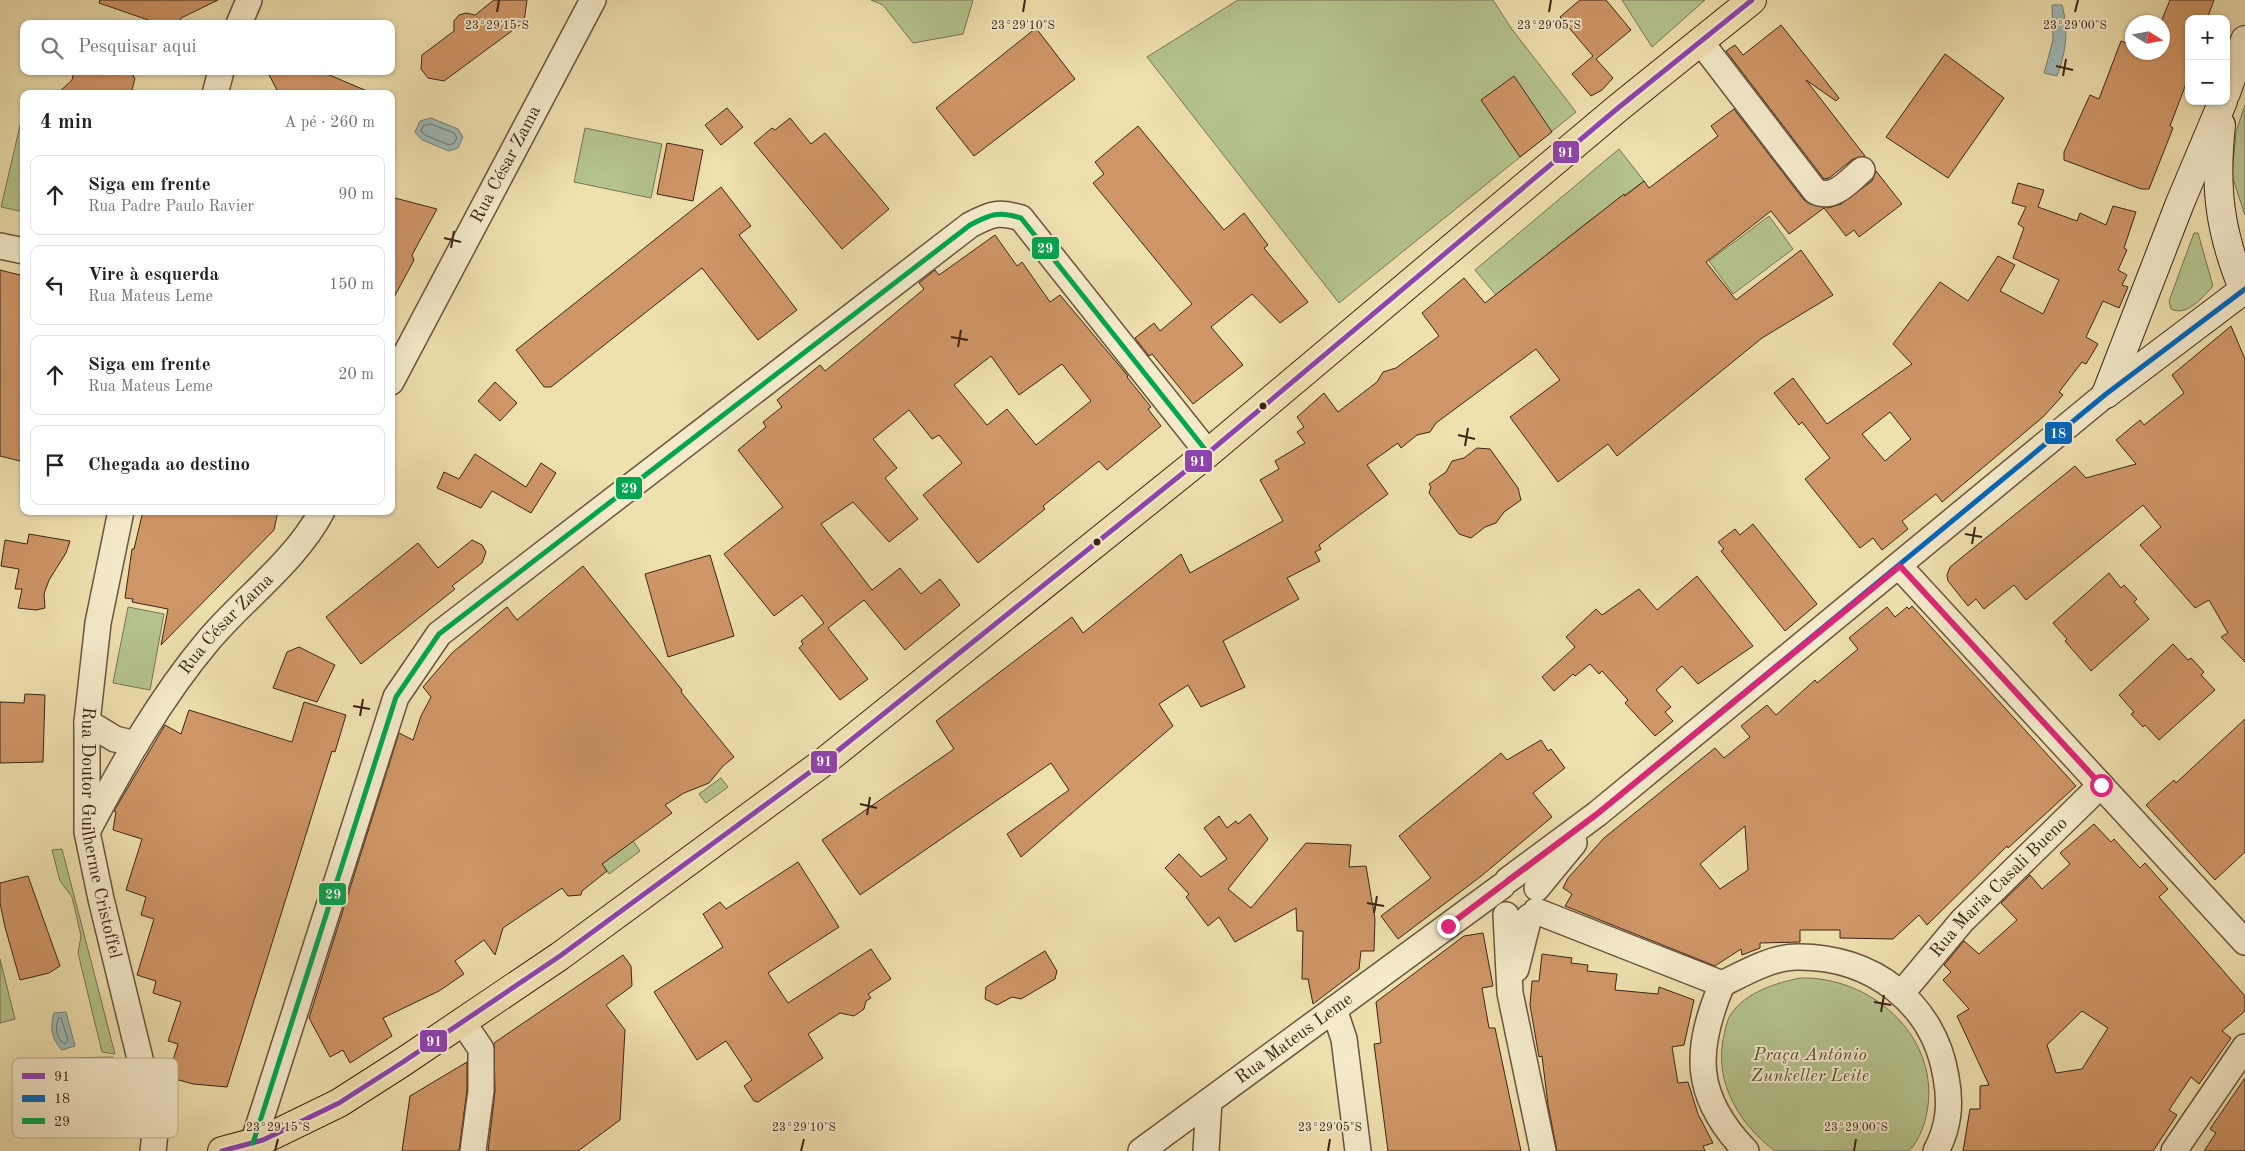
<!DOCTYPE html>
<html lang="pt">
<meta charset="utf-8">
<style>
:root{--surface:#fff;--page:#f6f6f6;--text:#202124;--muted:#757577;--line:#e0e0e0}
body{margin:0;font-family:"Old Standard TT",serif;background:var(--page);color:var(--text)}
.controls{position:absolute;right:15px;top:15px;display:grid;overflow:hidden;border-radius:10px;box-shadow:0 1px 4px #0004}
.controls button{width:45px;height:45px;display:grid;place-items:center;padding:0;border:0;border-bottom:1px solid var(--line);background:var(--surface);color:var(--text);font:25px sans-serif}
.compass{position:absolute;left:2125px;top:15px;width:45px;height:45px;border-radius:50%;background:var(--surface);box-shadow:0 1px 4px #0004;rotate:101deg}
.stop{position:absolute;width:15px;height:15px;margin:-11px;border:4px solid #db2777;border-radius:50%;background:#fff}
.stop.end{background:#db2777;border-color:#fff;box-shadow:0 1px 5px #0008}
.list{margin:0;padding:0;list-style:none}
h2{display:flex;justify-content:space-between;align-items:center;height:65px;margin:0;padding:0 20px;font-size:21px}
h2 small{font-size:16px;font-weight:400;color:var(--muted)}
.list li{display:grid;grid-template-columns:32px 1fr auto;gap:15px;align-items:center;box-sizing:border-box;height:80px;margin:0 10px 10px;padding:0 10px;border:1px solid var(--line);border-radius:10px}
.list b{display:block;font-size:19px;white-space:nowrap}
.list p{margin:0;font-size:16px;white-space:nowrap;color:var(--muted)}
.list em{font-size:16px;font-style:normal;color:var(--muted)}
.icon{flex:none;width:28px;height:28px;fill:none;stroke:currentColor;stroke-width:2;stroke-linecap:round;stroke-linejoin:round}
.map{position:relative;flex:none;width:2245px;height:1151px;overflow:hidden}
.search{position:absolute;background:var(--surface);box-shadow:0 1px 4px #0004;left:20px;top:20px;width:375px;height:55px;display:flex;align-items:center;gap:12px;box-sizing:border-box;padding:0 18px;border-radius:10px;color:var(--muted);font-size:19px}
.panel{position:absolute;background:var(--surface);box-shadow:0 1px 4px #0004;left:20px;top:90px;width:375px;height:425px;border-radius:10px}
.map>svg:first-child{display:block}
.green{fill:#b5c38e;stroke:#787452}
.water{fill:#9fbab6;stroke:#777e76}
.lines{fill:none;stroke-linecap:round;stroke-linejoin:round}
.shore{stroke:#6e7066;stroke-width:1}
.building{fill:#cf9667;stroke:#3c2517;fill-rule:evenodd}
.street-casing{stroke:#69543d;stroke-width:28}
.secondary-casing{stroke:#3c2517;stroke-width:30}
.primary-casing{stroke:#3c2517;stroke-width:30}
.street{stroke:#f5ebcb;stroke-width:25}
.secondary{stroke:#f5ebcb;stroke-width:28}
.primary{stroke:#efe0af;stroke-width:28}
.bus-1-casing{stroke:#f5ebcb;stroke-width:9}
.bus-2-casing{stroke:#f5ebcb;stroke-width:9}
.bus-3-casing{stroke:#f5ebcb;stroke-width:9}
.bus-1{stroke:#8e44ad;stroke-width:5}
.bus-2{stroke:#0065bd;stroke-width:5}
.bus-3{stroke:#00a651;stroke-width:5}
.route{stroke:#db2777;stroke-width:6}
.ticks{fill:none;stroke:#3c2517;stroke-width:2}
.bus-dot{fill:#3c2517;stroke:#f5ebcb;stroke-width:2}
.labels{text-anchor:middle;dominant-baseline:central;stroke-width:4;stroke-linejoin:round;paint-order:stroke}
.street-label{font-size:18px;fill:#3c2517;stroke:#f5ebcb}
.park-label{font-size:18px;font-style:italic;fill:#5a4c35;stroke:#f5ebcb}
.key{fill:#f5ebcb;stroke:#beb095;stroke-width:1}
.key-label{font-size:14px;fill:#3c2517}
.ticks-label{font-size:12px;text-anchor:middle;fill:#3c2517;stroke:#f5ebcb;stroke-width:4;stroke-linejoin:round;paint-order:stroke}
.line-badge{stroke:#f5ebcb;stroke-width:2}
.badge-label{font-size:14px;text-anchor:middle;font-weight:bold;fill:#fff}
</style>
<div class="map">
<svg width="2245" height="1151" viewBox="0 0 2245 1151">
<rect width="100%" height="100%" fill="#efe0af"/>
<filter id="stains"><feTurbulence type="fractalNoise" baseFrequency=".004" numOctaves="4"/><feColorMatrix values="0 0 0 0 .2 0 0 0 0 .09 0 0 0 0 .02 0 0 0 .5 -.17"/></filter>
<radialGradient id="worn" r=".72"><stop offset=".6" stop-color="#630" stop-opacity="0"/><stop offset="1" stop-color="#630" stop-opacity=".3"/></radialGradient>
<g class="green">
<path d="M871,0H973L963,34L913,43L883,5Z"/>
<path d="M1238,0H1493L1511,28L1576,112L1339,303L1147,57Z"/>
<path d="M1622,0H1705L1652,47Z"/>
<path d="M2245,105V215L2232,176L2236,132Z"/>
<path d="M22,117H24V212L1,207Z"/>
<path d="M585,128L662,144L651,198L574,182Z"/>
<path d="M1619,149L1644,181L1589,221L1496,295L1475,270Z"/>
<path d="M1769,216L1793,249L1733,294L1709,261Z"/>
<path d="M2194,233H2198L2213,286C2203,297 2187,317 2171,309L2169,301Z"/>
<path d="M128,607L164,614L150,690L113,683Z"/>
<path d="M721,778L728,787L706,803L699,794Z"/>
<path d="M633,841L640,851L609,874L602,864Z"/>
<path d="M62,849L115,1054L102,1052L78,953L81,936L79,927L72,897L60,881L52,850Z"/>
<path d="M0,959L15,1019L0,1023Z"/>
<path d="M1800,978C1869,976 1937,1033 1928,1106C1926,1121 1920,1140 1909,1151H1775C1740,1125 1715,1084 1723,1040C1725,1032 1726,1021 1731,1014C1746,992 1776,983 1800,978Z"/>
<path d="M113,1057L114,1103L21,1106L20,1059Z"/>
</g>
<g class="water">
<path d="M2052,5H2062C2069,30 2066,52 2057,76L2044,73L2053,40Z"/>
<path d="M431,118L458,129L463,137L458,148L449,151L422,140L415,132L420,121Z"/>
<path d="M66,1012L75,1046L62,1050C51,1038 50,1028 54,1013Z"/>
</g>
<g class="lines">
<g class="shore">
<path d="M431,124L454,133L457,138L454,143L449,145L425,135L421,131L423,126Z"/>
<path d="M61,1018L68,1040L65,1044C56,1039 55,1028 58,1019Z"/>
</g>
</g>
<g class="building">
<path d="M100,0H218L181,18L179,24H160L99,3Z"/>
<path d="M494,0H527L524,22L444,81L428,78L421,69L422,55L454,31V21L459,15L466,13L475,15Z"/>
<path d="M1580,0H1606L1631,30L1596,59L1613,78L1602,90L1591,96L1572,74L1593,56L1560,17Z"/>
<path d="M2170,0H2214L2207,19H2189V76L2170,126L2173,128L2149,189H2141L2064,160V152L2090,95L2099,99L2121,41L2132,45V52H2162L2161,22Z"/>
<path d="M1781,25L1839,98L1836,101L1806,80L1865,156L1853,159L1829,178L1824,179L1726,51L1735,45L1743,55Z"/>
<path d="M1036,28L1075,79L974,156L936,108Z"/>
<path d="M1945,54L2004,98L1948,178L1886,137Z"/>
<path d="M74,71H135L133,77L135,78L131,94H57L72,80Z"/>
<path d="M267,71H320L374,94H282L278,92Z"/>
<path d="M1514,76L1552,132L1520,157L1481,100Z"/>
<path d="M727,108L743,127L721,145L705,125Z"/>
<path d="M1734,109L1804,200L1810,204L1828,208L1841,204L1872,181L1876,171L1902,204L1859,237L1854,230L1846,236L1824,208L1789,234L1771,211L1706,262L1736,300L1801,250L1833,295L1762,338L1617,456L1608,444L1558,482L1510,417L1560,380L1536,349L1436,423L1430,432L1417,435L1401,448L1398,443L1367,465L1388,494L1319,545L1321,549L1315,552L1320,561L1287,578L1299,599L1223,641L1245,687L1201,707L1188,685L1159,704L1173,726L1021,857L1007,834L1069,790L1051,763L860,895L822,840L954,749L936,721L1072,617L1083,633L1181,554L1190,573L1283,521L1260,480L1279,469L1275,461L1305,443L1297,432L1304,427L1297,417L1324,393L1338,412L1377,382L1383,372L1396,368L1439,336L1422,313L1464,278L1485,303L1624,194L1625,196L1644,181L1649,188L1718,136L1711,126Z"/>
<path d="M790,118L811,144L825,133L889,209L842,249L754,143L772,128L775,130Z"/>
<path d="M1138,126L1224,230L1244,213L1268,245L1264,248L1308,302L1280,323L1252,294L1211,327L1243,365L1193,404L1152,354L1149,356L1135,338L1154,323L1160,331L1192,304L1093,183L1104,174L1095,162Z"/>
<path d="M667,143L703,150L693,201L657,194Z"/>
<path d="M2018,183L2044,190L2038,207L2077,221L2080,213L2106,225L2113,206L2136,212L2124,248L2127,250L2118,270L2127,275L2122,285L2128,287L2119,308L2103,301L2086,337L2098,344L2086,364L2082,362L2059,392L2063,395L2043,417L1942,502L1936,494L1902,521L1908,529L1882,550L1873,538L1860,548L1805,479L1830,458L1802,422L1799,425L1774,393L1793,378L1827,424L1912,364L1893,344L1940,282L1968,301L1998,256L2015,265L2000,291L2043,314L2059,280L2013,258L2024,228L2018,224L2026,207L2012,203ZM1890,412L1911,439L1885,461L1862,434Z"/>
<path d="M721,187L751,226L739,235L797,310L758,340L702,268L551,387H544L516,350Z"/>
<path d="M391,197L437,209L412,255L414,260L391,303Z"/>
<path d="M995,235L1017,266L1022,262L1050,302L1060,295L1128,376L1127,377L1151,407L1148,409L1161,426L1107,470L1099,461L1043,506L1045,509L978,563L923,495L962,463L939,435L932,439L909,410L873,439L897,468L885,478L918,519L889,542L853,502L821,524L872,590L900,568L921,594L940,579L960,605L905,650L864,600L828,628L868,679L840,700L799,648L803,644L801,641L824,623L802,595L774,616L724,554L783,507L738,450L766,427L763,422L782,407L777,400L820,365L825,371L857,345L924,289L919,283L935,270L939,275ZM991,356L1019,395L1062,364L1091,401L1036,445L1007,409L987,425L954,385Z"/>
<path d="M0,270L24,276V462L0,456Z"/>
<path d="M2231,326L2245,359V662L2221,637L2228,633L2209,600L2195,608L2140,545L2161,527L2143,505L2026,600L2014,585L1984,609L1976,599L1968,606L1948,581L1947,575L1950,567L2075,466L2086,478L2136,464L2116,440L2140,420L2144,425L2184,393L2172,375Z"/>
<path d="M495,382L517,403L500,421L478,401Z"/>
<path d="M1477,448L1490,449L1518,488L1521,500L1504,512L1496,523L1485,527L1471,538L1459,534L1429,493L1431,487L1429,484L1446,472L1452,461L1464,458Z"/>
<path d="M475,454L526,487L541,463L556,473L531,513L492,491L481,508L437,488L444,472L459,479Z"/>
<path d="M143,511H278L274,530L161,645L168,609L132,602L133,599L125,598L132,549H134Z"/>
<path d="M1753,524L1817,604L1785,631L1721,551L1724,549L1718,542L1735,529L1740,535Z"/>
<path d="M29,534L70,541L66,553L49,580L44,594L45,608L36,610L18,608L22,589H15L19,569L1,566L5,540L27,544Z"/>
<path d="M472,540L482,545L486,552L482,563L452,586L455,589L361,664L326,617L418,543L438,568Z"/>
<path d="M710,555L734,636L668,657L645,574Z"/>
<path d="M583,566L682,690L681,692L734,757L723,766L709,783L684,793L665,805L672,813L602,864L607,871L582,891L581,895L568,896L562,888L503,928L495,955L484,940L455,961L464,974L439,991L383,1018L392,1036L350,1063L343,1050L330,1057L309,1018L399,733L413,740L421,716L431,697L423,687L452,653L507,607L517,620Z"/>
<path d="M2109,573L2121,588L2124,585L2137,599L2134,602L2149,619L2091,671L2065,641L2067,639L2053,623Z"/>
<path d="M1697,576L1753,646L1698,684L1682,666L1656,690L1671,707L1665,712L1673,721L1655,736L1625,703L1628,700L1602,671L1599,674L1590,664L1575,676L1573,674L1554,691L1542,677L1575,647L1566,637L1596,609L1602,615L1639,589L1657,610Z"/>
<path d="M1912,606L2076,786L2008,848L2007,846L1927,925L1919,915L1893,939L1840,938V930H1800V942L1760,943V948L1742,955L1741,949L1715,966L1565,906L1572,894L1563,888L1568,878L1604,838L1715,748L1724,758L1750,737L1741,726L1767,705L1776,715L1815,680L1817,683L1858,649L1849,638L1887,607L1895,617L1907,607L1909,609ZM1745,826L1748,870L1720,889L1700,864Z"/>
<path d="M2173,644L2188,660L2191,658L2204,672L2201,675L2215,690L2159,740L2145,725L2143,727L2131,714L2134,712L2119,695Z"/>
<path d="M299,647L335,665L317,702L273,688L287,652Z"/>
<path d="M25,694L45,695L43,762L0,763V702L24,703Z"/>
<path d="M304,702L346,715L335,752L332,751L227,1087L193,1084L168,1077L178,1044L168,1041L181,1002L153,993L156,981L137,975L154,919L141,915L146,897L126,890L142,839L113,830L116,812L114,811L165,725L181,734L189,710L292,742Z"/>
<path d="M2245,719V852L2215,880L2146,805L2174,780L2176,783Z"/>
<path d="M1541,740L1548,751L1551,749L1565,768L1533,793L1552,817L1480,877L1398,939L1381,916L1431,878L1399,836L1501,753L1507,760Z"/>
<path d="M1250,814L1268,839L1228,889L1251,908L1306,843L1351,845L1349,867L1366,866L1375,919L1374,951H1361L1359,969L1313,1004L1308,979H1302L1303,931H1297L1296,908L1235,942L1219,917L1208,926L1186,897L1189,894L1165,868L1179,854L1201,877L1227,859L1204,828L1219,816L1227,828L1236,821L1238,824Z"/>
<path d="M2094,824L2111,842L2114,839L2140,868L2145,863L2168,889L2159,897L2245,996V1011L2222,1031L2231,1038L2199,1084L2191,1077L2169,1110L2177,1115L2153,1151H1963L1970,1109H1980V1086L1989,1085L1957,1016L1969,1009L1943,980L1951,972L1944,965L1964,941L1979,954L2017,920L2001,903L2030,875L2042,889L2070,864L2060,853ZM2082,1011L2108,1028L2082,1069L2056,1073L2047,1045Z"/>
<path d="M798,862L839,927L768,973L788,1003L871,949L891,979L868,994L871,998L866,1001L864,1009L854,1016L840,1013L808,1034L823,1058L758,1102L754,1101L744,1086L752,1080L726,1041L697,1060L654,992L723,947L703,914L720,902L726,909Z"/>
<path d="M28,876L60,966L49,973L20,980L5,927L0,903V883Z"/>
<path d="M1483,933L1493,986L1482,988L1489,1028H1495L1521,1151H1388L1374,1044L1381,1043L1376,1002L1464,936Z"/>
<path d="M1045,951L1057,971L1055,979L1021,999L1012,997L997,1005L985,999L986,987Z"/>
<path d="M1542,954L1572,958L1571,963L1588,965L1587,971L1617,974L1615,990L1658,994L1659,987L1694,1000L1684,1045L1672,1047L1678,1083L1688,1082L1698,1114L1713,1143L1703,1146L1705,1151H1557L1548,1105L1542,1056L1539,1057L1530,1005L1532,981H1539Z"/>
<path d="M623,955L631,966L632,986L606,1005L625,1030L620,1120L578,1151H488L495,1091L494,1043Z"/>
<path d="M467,1062V1090L459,1151H402L410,1096Z"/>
<path d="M2245,1078V1151H2204L2216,1133L2210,1129Z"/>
</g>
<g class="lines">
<defs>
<g id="street">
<path d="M239,24L249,0"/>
<path d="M1700,41L1815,191C1833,201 1849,181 1862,170"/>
<path d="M215,94L221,71"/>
<path d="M0,246L24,251"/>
<path id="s1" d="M391,382L593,0"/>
<path id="s2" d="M121,511L98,623L87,722V832L101,899L156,1124L153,1151"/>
<path d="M1899,566L2245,942"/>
<path d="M87,722L115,739L136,744"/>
<path id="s3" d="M88,830C123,764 160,698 208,641C244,598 295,562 322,511"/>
<path d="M1508,880L1597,814L2106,394"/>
<path d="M1537,888L1574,843"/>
<path d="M1536,911L1722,984"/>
<path d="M1506,915L1510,993L1543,1151"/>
<path d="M1516,969L1529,917"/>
<path id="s4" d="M1901,994L1962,921L2101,785"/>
<path d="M1334,1009L1344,1039L1358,1151"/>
<path d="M462,1021L481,1049V1091L473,1151"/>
<path d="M253,1143L396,697L439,634L970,225C991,214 998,211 1021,218L1208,453"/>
<path id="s5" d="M1141,1151L1502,886"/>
<path d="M1206,1151L1209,1101"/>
<path d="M1746,1151C1693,1096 1694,1051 1722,984C1744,973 1772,957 1797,957C1872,956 1934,1003 1946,1077C1951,1104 1949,1127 1936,1151"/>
<path d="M2174,1151L2245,1047"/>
</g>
<g id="secondary">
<path d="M2226,93L2245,40"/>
<path d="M2221,125C2214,189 2220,234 2245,293"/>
<path d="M2106,394L2180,203L2223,101"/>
<path d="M2106,394L2245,289"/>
</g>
<path id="primary" d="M222,1151L263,1140L339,1103L403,1062L560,956L825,761L1208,453L1618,108L1752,0"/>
</defs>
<use href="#street" class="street-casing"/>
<use href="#secondary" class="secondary-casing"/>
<use href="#primary" class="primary-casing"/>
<use href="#street" class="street"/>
<use href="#secondary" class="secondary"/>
<use href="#primary" class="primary"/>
<defs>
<path id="bus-1" d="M222,1151L263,1140L339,1103L403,1062L560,956L825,761L1208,453L1618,108L1752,0"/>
<path id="bus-2" d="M1508,880L1597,814L2106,394L2245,289"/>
<path id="bus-3" d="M253,1143L396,697L439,634L970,225C991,214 998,211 1021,218L1208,453"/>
</defs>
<use href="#bus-1" class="bus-1-casing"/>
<use href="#bus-2" class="bus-2-casing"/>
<use href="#bus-3" class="bus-3-casing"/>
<use href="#bus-1" class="bus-1"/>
<use href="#bus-2" class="bus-2"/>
<use href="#bus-3" class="bus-3"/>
</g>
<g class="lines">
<path class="route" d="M1448,926L1597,814L1900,566L2101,785"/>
</g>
<path class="ticks" d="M497,12L499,0M1023,12L1025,0M1549,12L1551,0M2075,12L2078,0M2056,66L2073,70M2063,76L2066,59M444,238L461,242M451,248L454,231M951,337L968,340M958,347L961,330M1458,435L1475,439M1465,446L1468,428M1965,534L1982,537M1972,544L1975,527M353,706L370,709M360,716L363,699M860,804L877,808M867,815L870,797M1367,903L1384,906M1374,913L1377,896M1874,1002L1891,1005M1881,1012L1884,995M275,1151L278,1139M801,1151L804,1139M1328,1151L1330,1139M1854,1151L1856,1139"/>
<g class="bus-dot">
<circle cx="1263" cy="406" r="4.5"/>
<circle cx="1097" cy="542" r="4.5"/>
</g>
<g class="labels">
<g class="street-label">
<text stroke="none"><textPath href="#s1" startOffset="246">Rua César Zama</textPath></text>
<text stroke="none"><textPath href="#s3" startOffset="249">Rua César Zama</textPath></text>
<text stroke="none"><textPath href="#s2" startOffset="326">Rua Doutor Guilherme Cristoffel</textPath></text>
<text stroke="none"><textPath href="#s4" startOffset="145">Rua Maria Casali Bueno</textPath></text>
<text stroke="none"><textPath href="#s5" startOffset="190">Rua Mateus Leme</textPath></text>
</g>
<g class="park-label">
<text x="1810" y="1055">Praça Antônio<tspan x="1810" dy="21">Zunkeller Leite</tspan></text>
</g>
</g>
<rect x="12" y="1058" width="166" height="80" rx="8" class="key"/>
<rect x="22" y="1073" width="23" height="6" fill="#8e44ad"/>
<rect x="22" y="1095" width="23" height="7" fill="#0065bd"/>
<rect x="22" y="1118" width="23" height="6" fill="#00a651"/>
<g class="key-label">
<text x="54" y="1081">91</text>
<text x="54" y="1103">18</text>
<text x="54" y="1126">29</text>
</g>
<g class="ticks-label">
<text x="497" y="29">23°29'15"S</text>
<text x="1023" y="29">23°29'10"S</text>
<text x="1549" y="29">23°29'05"S</text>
<text x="2075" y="29">23°29'00"S</text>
<text x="278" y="1131">23°29'15"S</text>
<text x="804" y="1131">23°29'10"S</text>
<text x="1330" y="1131">23°29'05"S</text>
<text x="1856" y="1131">23°29'00"S</text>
</g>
<g class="line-badge">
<rect x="1552" y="140" width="28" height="24" rx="5" fill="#8e44ad"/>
<rect x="1031" y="236" width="29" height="24" rx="5" fill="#00a651"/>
<rect x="2044" y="421" width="29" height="24" rx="5" fill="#0065bd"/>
<rect x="1184" y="449" width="29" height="24" rx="5" fill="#8e44ad"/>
<rect x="615" y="476" width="28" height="24" rx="5" fill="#00a651"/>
<rect x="810" y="750" width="28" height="24" rx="5" fill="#8e44ad"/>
<rect x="318" y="882" width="29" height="24" rx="5" fill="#00a651"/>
<rect x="419" y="1029" width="29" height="24" rx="5" fill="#8e44ad"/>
</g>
<g class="badge-label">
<text x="1566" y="157">91</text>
<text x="1045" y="253">29</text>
<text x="2058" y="438">18</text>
<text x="1198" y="466">91</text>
<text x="629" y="493">29</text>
<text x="824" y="766">91</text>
<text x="333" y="899">29</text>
<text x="434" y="1046">91</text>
</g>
<rect width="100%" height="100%" filter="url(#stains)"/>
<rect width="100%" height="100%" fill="url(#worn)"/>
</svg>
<div class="controls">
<button>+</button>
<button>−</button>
</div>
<svg class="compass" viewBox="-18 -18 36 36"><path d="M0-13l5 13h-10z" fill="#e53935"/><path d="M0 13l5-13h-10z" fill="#757577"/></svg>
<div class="stop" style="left:2101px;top:785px"></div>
<div class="stop end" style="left:1448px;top:926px"></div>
<div class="search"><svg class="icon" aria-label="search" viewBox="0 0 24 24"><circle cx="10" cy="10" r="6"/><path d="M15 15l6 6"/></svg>Pesquisar aqui</div>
<section class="panel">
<h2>4 min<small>A pé · 260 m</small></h2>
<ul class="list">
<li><svg class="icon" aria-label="ahead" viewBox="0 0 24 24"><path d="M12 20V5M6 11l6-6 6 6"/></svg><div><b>Siga em frente</b><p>Rua Padre Paulo Ravier</p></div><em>90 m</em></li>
<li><svg class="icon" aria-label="left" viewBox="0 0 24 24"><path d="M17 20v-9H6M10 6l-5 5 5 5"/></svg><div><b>Vire à esquerda</b><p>Rua Mateus Leme</p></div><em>150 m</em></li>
<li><svg class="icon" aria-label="ahead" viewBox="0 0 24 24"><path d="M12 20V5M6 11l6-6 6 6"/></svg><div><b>Siga em frente</b><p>Rua Mateus Leme</p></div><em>20 m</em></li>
<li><svg class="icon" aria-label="arrive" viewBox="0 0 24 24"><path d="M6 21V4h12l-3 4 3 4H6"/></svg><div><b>Chegada ao destino</b></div></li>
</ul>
</section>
</div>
